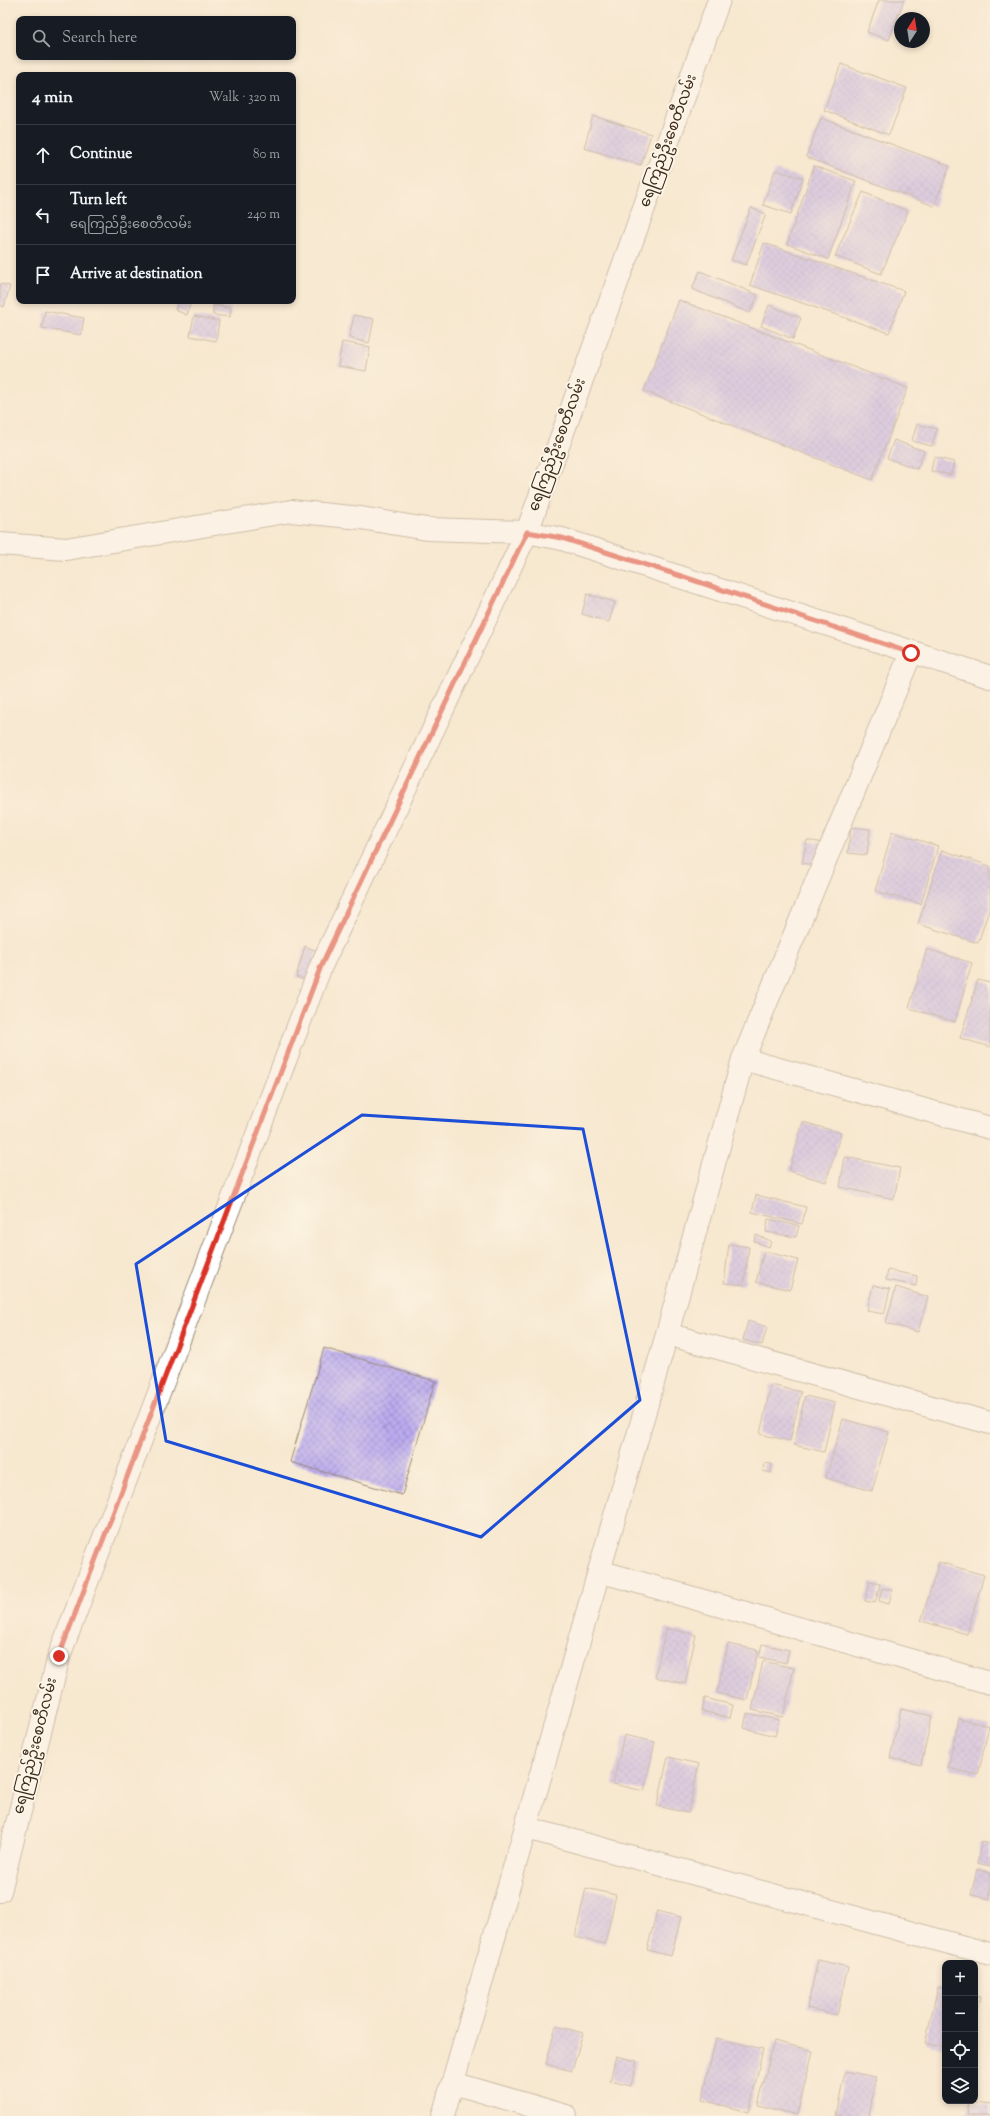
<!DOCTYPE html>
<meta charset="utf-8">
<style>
:root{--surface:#171b24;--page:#242831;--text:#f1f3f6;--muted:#9ea1a6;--line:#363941}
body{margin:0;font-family:"Sorts Mill Goudy","Noto Sans Myanmar",serif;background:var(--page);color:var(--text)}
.controls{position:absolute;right:12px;bottom:12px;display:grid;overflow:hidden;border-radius:8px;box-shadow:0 2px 6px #0003}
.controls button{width:36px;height:36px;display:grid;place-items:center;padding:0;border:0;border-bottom:1px solid var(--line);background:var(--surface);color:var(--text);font:20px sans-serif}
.compass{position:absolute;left:894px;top:12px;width:36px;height:36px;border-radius:50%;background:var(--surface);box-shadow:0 2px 6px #0003;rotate:12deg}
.stop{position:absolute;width:12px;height:12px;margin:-9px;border:3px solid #d93025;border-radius:50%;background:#fff}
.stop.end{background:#d93025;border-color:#fff;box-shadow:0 1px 4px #0008}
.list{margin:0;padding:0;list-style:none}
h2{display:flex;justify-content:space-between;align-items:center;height:52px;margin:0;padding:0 16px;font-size:17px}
h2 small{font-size:13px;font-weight:400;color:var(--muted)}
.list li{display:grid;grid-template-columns:26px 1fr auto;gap:12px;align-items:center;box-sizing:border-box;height:60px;padding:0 16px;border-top:1px solid var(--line)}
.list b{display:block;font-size:15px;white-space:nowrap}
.list p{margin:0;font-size:13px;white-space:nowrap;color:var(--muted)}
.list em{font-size:13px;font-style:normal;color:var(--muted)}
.icon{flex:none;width:22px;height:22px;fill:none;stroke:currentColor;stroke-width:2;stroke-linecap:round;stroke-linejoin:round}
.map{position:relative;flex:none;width:990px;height:2116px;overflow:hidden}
.search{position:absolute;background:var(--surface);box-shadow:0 2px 6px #0003;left:16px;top:16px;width:280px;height:44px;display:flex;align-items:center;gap:10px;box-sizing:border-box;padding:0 14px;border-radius:8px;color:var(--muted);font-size:15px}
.panel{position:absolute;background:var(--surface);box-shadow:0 2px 6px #0003;left:16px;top:72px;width:280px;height:232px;border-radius:8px}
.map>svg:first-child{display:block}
.building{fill:url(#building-cross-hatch)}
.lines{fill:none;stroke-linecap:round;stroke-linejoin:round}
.minor-casing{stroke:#998977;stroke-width:24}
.minor{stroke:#fff;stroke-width:22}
.route{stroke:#d93025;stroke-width:5}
.marked{fill:none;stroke:#1d4ed8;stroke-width:3;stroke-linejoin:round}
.labels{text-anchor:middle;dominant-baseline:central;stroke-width:4;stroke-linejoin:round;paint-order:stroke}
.street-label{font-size:15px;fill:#3b2a1e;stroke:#fcf5e5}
</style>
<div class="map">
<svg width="990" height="2116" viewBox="0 0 990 2116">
<defs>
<pattern id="building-cross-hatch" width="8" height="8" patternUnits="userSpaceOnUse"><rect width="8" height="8" fill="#bbabf0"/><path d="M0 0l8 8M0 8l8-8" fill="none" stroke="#998bc2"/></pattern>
</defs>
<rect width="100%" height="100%" fill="#fcf5e5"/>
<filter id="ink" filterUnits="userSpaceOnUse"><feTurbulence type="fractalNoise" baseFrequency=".025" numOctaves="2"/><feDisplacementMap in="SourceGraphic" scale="8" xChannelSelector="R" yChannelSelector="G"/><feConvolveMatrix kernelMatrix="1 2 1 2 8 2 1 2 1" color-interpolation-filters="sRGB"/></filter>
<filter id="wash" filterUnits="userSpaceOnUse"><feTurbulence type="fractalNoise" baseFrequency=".012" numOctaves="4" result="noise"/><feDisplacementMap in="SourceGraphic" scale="16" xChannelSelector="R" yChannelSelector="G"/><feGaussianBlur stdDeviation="0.9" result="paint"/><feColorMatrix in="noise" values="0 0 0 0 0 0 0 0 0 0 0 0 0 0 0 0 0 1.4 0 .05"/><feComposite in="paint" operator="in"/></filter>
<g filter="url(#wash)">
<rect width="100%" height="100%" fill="#f7e8d0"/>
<g id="blocks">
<g class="building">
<path d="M879,0H904L889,40L867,32Z"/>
<path d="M841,64L907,88L889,135L824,110Z"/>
<path d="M593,116L651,134L641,165L584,148Z"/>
<path d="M821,118L950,166L934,206L806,157Z"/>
<path d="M814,166L856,181L828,259L787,244Z"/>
<path d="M775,170L803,178L791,214L763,205Z"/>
<path d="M863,192L908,211L881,274L835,256Z"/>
<path d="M751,208L766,214L746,265L731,260Z"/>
<path d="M764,243L904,291L889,333L750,285Z"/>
<path d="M700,271L758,295L750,313L692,289Z"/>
<path d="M0,284L10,286L4,307L0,305Z"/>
<path d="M679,300L908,388L872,480L644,391Z"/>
<path d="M178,301H191L187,315L175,310Z"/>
<path d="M213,305L231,308L230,317L213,315Z"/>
<path d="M769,305L801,318L793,339L761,326Z"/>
<path d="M45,311L84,318L81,335L42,328Z"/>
<path d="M354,315L374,319L369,343L349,338Z"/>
<path d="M194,316L219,321L216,341L190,336Z"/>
<path d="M342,342L370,347L366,371L338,366Z"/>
<path d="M917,424L937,429L932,446L912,441Z"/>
<path d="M894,440L924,451L917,469L887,458Z"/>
<path d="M934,457L954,462L951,475L931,471Z"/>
<path d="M587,594L615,602L609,622L582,614Z"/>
<path d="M851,827L870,829L867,855L848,853Z"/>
<path d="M892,832L938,846L921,904L875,891Z"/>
<path d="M807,840L823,843L819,866L802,863Z"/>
<path d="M942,850L990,866V907L978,943L918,924Z"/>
<path d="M305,946L317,951L308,981L296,977Z"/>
<path d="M927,949L972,963L955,1022L909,1008Z"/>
<path d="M978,980L990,983V1047L960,1038Z"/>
<path d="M803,1122L841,1133L826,1182L789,1171Z"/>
<path d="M845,1157L900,1168L894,1199L840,1187Z"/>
<path d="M756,1195L806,1207L802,1224L752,1212Z"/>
<path d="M768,1219L799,1226L796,1237L766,1232Z"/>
<path d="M756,1235L771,1241L769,1247L754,1241Z"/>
<path d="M729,1244L749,1247L744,1285L724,1283Z"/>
<path d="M764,1251L798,1260L790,1290L756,1282Z"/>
<path d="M888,1270L917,1276L916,1286L886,1280Z"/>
<path d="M873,1285L890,1289L884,1314L867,1311Z"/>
<path d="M896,1287L928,1297L918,1332L886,1323Z"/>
<path d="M748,1321L767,1327L762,1345L743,1340Z"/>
<path d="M324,1348L435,1381L402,1495L290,1462Z"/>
<path d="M771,1385L801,1392L790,1441L760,1434Z"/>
<path d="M805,1396L835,1403L824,1452L794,1445Z"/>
<path d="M843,1419L889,1432L872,1491L826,1478Z"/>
<path d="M764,1463L772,1464L771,1473L763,1471Z"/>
<path d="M939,1562L984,1575L967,1634L921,1621Z"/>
<path d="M870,1582L880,1584L875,1603L865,1601Z"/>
<path d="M882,1588L892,1590L889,1604L879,1601Z"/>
<path d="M666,1628L696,1635L685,1684L655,1677Z"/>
<path d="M728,1644L758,1650L747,1700L717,1693Z"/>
<path d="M762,1644L789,1650L786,1663L759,1657Z"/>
<path d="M763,1661L794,1668L783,1717L752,1710Z"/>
<path d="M705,1698L733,1705L730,1718L702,1711Z"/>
<path d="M901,1709L932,1716L921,1765L890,1758Z"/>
<path d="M747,1713L779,1720L775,1736L744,1728Z"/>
<path d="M959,1719L989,1726L978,1775L948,1768Z"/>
<path d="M624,1735L655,1742L644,1791L613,1784Z"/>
<path d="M668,1757L699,1764L688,1813L657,1806Z"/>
<path d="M981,1842L990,1844V1867L977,1864Z"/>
<path d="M977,1869L990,1873V1899L971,1895Z"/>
<path d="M586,1888L616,1895L605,1944L575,1937Z"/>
<path d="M657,1911L681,1917L671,1956L647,1950Z"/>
<path d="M818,1960L848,1967L837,2015L807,2008Z"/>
<path d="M938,1987L945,1989V2048L925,2043Z"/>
<path d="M975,1996L980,1997L976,2015H975Z"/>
<path d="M556,2026L583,2033L572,2071L546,2064Z"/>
<path d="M716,2038L763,2049L749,2112L702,2100Z"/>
<path d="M774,2041L813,2051L797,2115L758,2105Z"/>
<path d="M616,2056L637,2061L631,2086L610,2081Z"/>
<path d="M845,2071L876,2077L869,2116H836Z"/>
<path d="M969,2101L990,2104V2116H967Z"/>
</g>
</g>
</g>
<g filter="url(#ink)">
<use href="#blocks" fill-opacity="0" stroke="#998977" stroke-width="1"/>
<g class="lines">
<defs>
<g id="minor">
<path d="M0,544L66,549L291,511L361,518L427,529L527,532L562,539L990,677"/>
<path d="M743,1059L990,1128"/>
<path d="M667,1334L990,1423"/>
<path d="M599,1571L990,1683"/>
<path d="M526,1828L990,1954"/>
<path d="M0,1891L59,1656L321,966L527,532L719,0"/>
<path d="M453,2083L566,2116"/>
<path d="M443,2116L667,1334L743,1059L911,653"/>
</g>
</defs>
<use href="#minor" class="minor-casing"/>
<use href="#minor" class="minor"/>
</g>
</g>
<g class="lines" filter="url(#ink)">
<path class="route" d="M59,1656L321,966L527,532L562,538L684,577L911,653"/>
</g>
<path d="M0 0H990V2116H0ZM362,1115L583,1129L640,1400L481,1537L166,1441L136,1264Z" fill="#f7e8d0" fill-opacity=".55" fill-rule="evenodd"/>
<path class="marked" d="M362,1115L583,1129L640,1400L481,1537L166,1441L136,1264Z"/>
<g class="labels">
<g class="street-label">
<text transform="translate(669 141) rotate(-70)">ရေကြည်ဦးစေတီလမ်း</text>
<text transform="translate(558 445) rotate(-70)">ရေကြည်ဦးစေတီလမ်း</text>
<text transform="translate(36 1746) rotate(-76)">ရေကြည်ဦးစေတီလမ်း</text>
</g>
</g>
</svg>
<div class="controls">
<button>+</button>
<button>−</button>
<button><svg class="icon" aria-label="locate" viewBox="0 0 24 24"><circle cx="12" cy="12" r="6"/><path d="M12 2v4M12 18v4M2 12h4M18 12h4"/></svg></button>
<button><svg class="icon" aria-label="layers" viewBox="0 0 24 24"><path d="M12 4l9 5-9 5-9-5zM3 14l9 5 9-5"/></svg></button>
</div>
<svg class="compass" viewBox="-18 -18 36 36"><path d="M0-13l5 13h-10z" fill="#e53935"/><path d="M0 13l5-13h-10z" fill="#9ea1a6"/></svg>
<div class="stop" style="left:911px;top:653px"></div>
<div class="stop end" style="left:59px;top:1656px"></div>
<div class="search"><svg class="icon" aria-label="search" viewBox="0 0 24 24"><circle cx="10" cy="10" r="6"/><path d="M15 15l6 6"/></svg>Search here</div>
<section class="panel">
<h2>4 min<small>Walk · 320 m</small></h2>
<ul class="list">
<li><svg class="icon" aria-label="ahead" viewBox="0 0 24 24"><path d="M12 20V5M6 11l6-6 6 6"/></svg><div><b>Continue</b></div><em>80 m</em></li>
<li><svg class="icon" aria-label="left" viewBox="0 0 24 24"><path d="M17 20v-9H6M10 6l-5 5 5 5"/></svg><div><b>Turn left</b><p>ရေကြည်ဦးစေတီလမ်း</p></div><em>240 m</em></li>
<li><svg class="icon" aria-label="arrive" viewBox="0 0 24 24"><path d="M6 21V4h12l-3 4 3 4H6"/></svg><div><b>Arrive at destination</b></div></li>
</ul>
</section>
</div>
